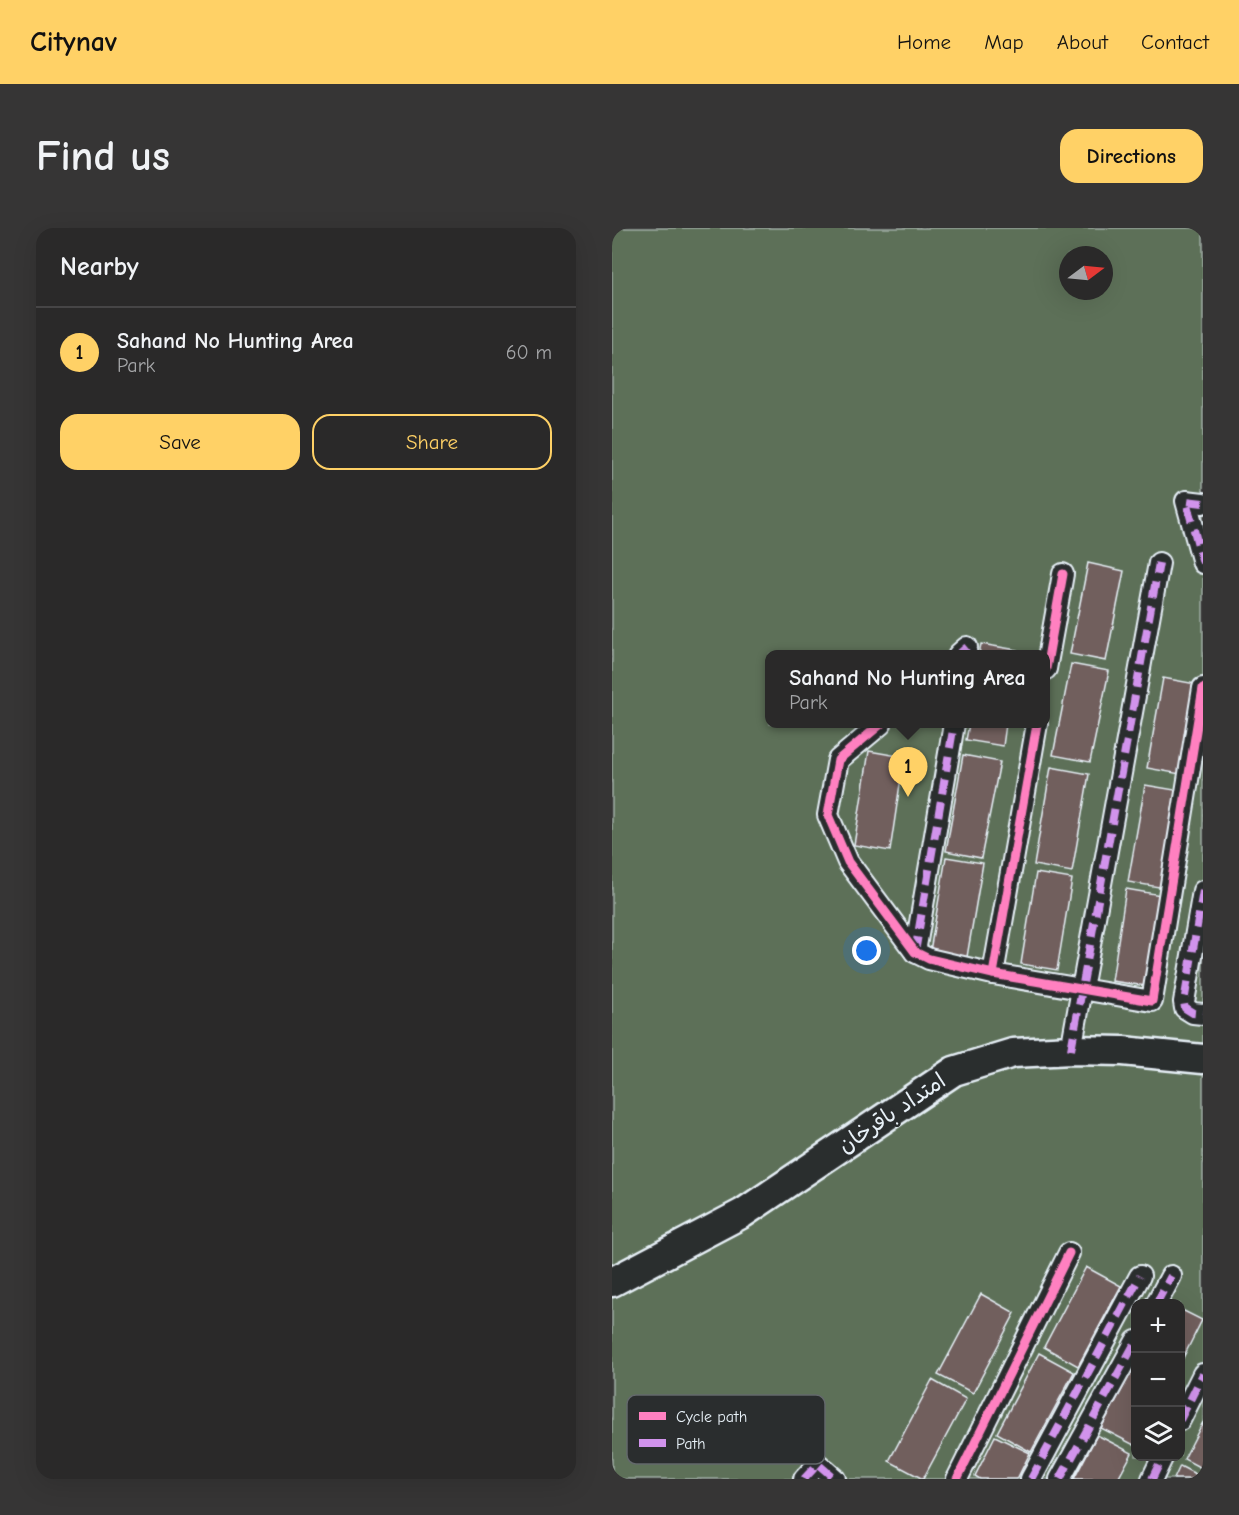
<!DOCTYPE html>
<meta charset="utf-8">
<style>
:root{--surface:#2a2929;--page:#363535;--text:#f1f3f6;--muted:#a5a6a8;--line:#464546;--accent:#ffd166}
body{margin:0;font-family:"Comic Neue","Playpen Sans Arabic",sans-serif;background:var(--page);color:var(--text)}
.controls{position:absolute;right:18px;bottom:18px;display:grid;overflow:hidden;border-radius:12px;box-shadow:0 6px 24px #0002}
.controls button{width:54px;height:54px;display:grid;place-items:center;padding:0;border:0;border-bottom:2px solid var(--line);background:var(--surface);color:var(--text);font:30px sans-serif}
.compass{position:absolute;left:447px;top:18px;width:54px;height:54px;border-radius:50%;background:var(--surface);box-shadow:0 6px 24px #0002;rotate:74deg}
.you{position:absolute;left:255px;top:723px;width:21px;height:21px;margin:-15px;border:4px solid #fff;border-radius:50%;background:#1a73e8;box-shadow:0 0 0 9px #1a73e833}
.badge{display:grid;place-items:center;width:39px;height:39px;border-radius:50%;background:var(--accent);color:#111;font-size:20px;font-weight:700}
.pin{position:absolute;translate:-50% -50px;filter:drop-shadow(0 2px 3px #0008)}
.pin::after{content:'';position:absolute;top:32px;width:21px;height:18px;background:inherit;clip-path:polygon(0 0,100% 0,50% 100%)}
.popup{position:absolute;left:153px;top:422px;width:285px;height:78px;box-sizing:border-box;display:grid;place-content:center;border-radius:12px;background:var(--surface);filter:drop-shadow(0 2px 4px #0005);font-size:20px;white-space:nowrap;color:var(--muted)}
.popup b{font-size:22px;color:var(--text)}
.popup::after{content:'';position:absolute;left:50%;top:100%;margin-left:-12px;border:12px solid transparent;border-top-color:var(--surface)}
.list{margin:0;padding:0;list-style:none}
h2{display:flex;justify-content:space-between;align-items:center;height:78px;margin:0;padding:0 24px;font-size:26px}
h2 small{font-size:20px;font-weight:400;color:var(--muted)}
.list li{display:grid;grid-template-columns:39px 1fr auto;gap:18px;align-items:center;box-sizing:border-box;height:90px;padding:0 24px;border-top:2px solid var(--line)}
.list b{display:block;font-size:22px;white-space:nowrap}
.list p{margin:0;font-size:20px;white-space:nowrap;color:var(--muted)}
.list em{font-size:20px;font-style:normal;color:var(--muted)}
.actions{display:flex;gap:12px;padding:18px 24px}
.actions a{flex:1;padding:14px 0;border:2px solid var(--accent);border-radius:18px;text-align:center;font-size:21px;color:var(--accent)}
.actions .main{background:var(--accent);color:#111}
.icon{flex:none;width:33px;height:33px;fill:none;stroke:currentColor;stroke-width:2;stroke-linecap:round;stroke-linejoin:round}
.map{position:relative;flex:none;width:591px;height:1251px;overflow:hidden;border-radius:18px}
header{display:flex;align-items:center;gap:36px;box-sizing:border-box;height:84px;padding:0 30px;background:var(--accent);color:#111}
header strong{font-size:28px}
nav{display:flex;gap:33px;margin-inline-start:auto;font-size:21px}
.intro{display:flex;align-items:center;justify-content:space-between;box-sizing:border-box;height:144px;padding:0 36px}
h1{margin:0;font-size:42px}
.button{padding:15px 27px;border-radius:18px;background:var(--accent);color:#111;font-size:21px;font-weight:700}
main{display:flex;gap:36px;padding:0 36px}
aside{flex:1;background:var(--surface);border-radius:18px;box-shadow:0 6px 24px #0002}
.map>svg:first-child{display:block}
.green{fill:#5d7059;stroke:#a2b0a8;stroke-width:1.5;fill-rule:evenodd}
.building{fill:#715e5d;stroke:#e8f1f8;stroke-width:1.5}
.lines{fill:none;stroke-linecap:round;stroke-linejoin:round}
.street-casing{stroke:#e8f1f8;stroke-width:24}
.secondary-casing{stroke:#e8f1f8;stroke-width:33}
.street{stroke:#2a2d2e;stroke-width:20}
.secondary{stroke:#2a2d2e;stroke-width:28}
.quiet{stroke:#d193ec;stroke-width:8;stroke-dasharray:15 8;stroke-linecap:butt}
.cycleway-casing{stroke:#2a2d2e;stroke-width:13}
.cycleway{stroke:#ff80c0;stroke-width:9}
.labels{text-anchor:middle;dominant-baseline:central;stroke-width:5;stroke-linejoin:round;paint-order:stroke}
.street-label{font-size:22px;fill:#e8f1f8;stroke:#2a2d2e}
.key{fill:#2a2d2e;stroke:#63686b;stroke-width:1.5}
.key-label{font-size:16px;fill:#e8f1f8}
</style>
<header>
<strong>Citynav</strong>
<nav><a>Home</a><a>Map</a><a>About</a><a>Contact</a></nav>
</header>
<div class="intro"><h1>Find us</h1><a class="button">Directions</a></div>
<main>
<aside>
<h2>Nearby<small></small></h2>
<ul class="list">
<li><span class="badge">1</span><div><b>Sahand No Hunting Area</b><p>Park</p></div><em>60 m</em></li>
</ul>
<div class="actions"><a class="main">Save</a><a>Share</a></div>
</aside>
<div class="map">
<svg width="591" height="1251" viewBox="0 0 591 1251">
<rect width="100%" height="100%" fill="#383737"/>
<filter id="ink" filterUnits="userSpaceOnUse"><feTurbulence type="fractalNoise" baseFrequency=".0167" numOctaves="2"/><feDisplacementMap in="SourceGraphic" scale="12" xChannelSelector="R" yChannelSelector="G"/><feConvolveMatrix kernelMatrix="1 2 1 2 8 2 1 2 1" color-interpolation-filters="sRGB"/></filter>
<g filter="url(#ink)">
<path class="green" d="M0,0H591V1251H0ZM456,27H492V63H456ZM158,426H434V496H158ZM524,1076H568V1228H524Z"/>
<g class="building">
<path d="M476,335L512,343L494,433L458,426Z"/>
<path d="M369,416L405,422V426H367Z"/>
<path d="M459,436L497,443L478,534L441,527Z"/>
<path d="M551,450L584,456L568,546L535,540Z"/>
<path d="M357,496H394L391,518L354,512Z"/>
<path d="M257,523L292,529L278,623L242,617Z"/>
<path d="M351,527L388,534L369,630L334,623Z"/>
<path d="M439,539L477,546L460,644L422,637Z"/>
<path d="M533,557L569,563L553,660L516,654Z"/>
<path d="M334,629L371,635L355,729L318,723Z"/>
<path d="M424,645L460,651L445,742L409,736Z"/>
<path d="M514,661L549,667L534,758L500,753Z"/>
<path d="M474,1039L509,1058L466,1138L432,1119Z"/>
<path d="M369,1066L403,1085L361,1165L326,1147Z"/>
<path d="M568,1081L590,1092L570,1132H568Z"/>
<path d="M427,1125L462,1144L419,1224L385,1205Z"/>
<path d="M524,1136V1218L489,1200Z"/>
<path d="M320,1152L354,1171L311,1251L277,1233Z"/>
<path d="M591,1194V1241L572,1231Z"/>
<path d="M485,1207L520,1225L506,1251H462Z"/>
<path d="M383,1208L418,1225L405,1251H368L363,1248Z"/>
<path d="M568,1238L591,1250V1251H562Z"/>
</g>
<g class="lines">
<defs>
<g id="street">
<path d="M591,275L574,273L591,335"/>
<path d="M347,426L355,419"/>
<path d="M434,441L451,346"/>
<path d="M269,496L226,532L216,587L236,634L303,724L317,731L381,746L540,773L591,460"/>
<path d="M591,663L572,774L573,780L581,785L591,786"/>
<path d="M303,724L342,496"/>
<path d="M381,746L425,496"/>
<path d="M459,822L547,335"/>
<path d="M544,1076L559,1048"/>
<path d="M568,1192L591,1146"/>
<path d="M192,1251L206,1236L223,1251"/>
<path d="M345,1251L457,1025"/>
<path d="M419,1251L528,1048"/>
<path d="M448,1251L524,1113"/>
<path d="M540,1251L551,1228"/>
</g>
<path id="secondary" d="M0,1054L131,985L342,843L401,825L459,822L511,823L591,831"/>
</defs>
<use href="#street" class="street-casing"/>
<use href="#secondary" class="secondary-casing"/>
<use href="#street" class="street"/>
<use href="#secondary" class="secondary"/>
<g class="quiet">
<path d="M591,275L574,273L591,335"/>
<path d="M347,426L355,419"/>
<path d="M591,663L572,774L573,780L581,785L591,786"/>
<path d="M303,724L342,496"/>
<path d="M459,822L547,335"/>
<path d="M544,1076L559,1048"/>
<path d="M568,1192L591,1146"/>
<path d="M192,1251L206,1236L223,1251"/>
<path d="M419,1251L528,1048"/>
<path d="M448,1251L524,1113"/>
<path d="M540,1251L551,1228"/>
</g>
<defs>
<g id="cycleway">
<path d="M434,441L451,346"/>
<path d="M269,496L226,532L216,587L236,634L303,724L317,731L381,746L540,773L591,460"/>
<path d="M381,746L425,496"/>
<path d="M345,1251L457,1025"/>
</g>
</defs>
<use href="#cycleway" class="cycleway-casing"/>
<use href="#cycleway" class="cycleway"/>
</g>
</g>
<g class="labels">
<g class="street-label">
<text transform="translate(280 885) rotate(-34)">امتداد باقرخان</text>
</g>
</g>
<rect x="15" y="1167" width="198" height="69" rx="9" class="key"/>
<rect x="27" y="1184" width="27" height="8" fill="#ff80c0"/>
<rect x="27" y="1211" width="27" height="8" fill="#d193ec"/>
<g class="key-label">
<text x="64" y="1194">Cycle path</text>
<text x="64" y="1221">Path</text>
</g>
</svg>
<div class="controls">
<button>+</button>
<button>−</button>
<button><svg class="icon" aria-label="layers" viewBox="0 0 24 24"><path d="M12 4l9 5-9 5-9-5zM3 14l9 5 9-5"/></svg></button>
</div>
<svg class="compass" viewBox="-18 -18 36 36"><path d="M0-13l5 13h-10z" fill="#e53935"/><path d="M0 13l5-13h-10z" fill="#a5a6a8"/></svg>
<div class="you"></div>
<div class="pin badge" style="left:296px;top:569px">1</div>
<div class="popup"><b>Sahand No Hunting Area</b>Park</div>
</div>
</main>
